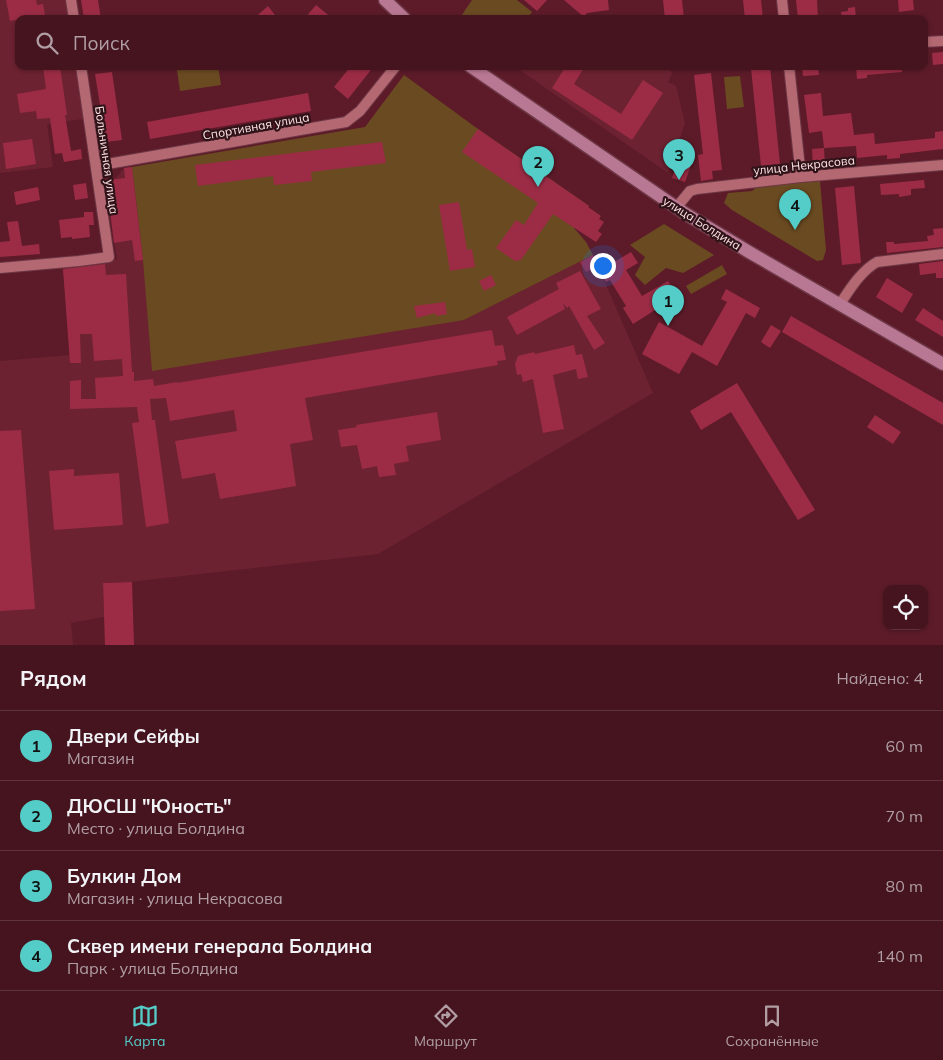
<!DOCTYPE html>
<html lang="ru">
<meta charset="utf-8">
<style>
:root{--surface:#46141f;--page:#50212c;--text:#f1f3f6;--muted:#b09ea4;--line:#5e333d;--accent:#54cdc8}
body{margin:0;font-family:Mulish,sans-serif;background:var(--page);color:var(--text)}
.controls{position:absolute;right:15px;bottom:15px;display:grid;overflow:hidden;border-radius:10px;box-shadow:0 1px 4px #0004}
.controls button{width:45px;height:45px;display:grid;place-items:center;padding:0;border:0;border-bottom:1px solid var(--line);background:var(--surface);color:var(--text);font:25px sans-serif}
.you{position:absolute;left:602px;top:265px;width:18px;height:18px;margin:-12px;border:4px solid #fff;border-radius:50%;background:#1a73e8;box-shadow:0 0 0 8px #1a73e833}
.badge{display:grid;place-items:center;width:32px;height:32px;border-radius:50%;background:var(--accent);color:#111;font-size:16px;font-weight:700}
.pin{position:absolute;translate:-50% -41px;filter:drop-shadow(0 1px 2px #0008)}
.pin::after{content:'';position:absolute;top:26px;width:18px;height:15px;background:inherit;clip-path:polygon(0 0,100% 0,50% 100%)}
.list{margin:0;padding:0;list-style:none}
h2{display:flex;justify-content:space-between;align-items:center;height:65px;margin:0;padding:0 20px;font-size:21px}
h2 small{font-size:16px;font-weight:400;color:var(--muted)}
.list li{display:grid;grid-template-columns:32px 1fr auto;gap:15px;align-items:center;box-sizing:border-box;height:70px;padding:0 20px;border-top:1px solid var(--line)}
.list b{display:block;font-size:19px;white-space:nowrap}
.list p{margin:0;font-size:16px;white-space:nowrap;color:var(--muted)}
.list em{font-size:16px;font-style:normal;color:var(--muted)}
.icon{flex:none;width:28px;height:28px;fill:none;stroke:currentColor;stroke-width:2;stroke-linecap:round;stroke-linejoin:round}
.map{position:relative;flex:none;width:943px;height:645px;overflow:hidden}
.search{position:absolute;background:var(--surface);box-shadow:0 1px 4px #0004;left:15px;right:15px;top:15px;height:55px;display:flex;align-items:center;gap:12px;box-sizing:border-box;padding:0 18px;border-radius:10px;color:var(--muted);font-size:19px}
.sheet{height:345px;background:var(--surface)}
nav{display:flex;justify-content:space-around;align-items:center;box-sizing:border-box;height:70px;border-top:1px solid var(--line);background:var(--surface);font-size:14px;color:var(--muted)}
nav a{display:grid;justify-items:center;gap:2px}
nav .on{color:var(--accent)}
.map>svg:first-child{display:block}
.built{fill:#6c2231}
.green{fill:#6a4a21}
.building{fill:#9c2c46}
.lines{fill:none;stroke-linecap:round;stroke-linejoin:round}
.minor-casing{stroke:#6d3745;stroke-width:12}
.secondary-casing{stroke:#6d3745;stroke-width:15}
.minor{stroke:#b36872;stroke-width:10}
.secondary{stroke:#b87792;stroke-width:12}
.labels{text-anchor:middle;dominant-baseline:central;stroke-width:4.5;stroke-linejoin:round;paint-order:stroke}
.street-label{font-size:12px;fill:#fee4e6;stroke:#301318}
</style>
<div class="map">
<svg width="943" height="645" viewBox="0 0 943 645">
<rect width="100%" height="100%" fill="#5d1b29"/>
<g class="built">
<path d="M0,0H66L69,19H19V66H76L83,119L47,124L53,167L0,173Z"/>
<path d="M514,66H668L672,73L668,82L676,86L685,123L668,173Z"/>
<path d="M132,167L143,260L464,320L593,255L653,393L378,554L129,582L103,583L104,617L71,623L73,645H0V361L70,355L63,268L105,263L117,259L106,180L115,179L124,168Z"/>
</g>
<g class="green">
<path d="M472,0H517L532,12L527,19H459Z"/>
<path d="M201,66H218L221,85L180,91L177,70Z"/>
<path d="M404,75L478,129L589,206L574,228L586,242L593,255L464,320L152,371L143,260L132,167L365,127Z"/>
<path d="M740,76L744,107L727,109L724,77Z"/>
<path d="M820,181L826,250L823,260L817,261L732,210L724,203L728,193L752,191L758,186Z"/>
<path d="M664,224L714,255L683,273L666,268L645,285L635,275L645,257L630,245Z"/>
<path d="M722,265L727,274L691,294L686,286Z"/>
</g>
<g class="building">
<path d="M6,0H36L37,5L43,4L45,15L10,21Z"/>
<path d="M81,0H98L101,19H84Z"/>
<path d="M524,0H547L537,11Z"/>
<path d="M564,0H608L609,10L587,13L584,17Z"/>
<path d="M663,0H682L684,19H665Z"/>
<path d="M743,0H761L763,19H745Z"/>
<path d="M796,0H817L818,19H798Z"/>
<path d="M898,0H913L914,10L899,12Z"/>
<path d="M316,5L333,19H304Z"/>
<path d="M268,6L278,19H253Z"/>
<path d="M855,7L856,19H842L841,12L848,11V8Z"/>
<path d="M943,52V64L933,65L932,53Z"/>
<path d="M43,66H60L67,115H65L71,151L81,149L82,159L64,162L62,153L55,154L50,118L37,119L36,111L20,113L17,94L46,89Z"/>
<path d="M351,66H374L348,99L334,87Z"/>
<path d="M566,66H585L574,84L621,114L643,80L663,93L632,140L552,88Z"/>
<path d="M763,66H770L780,164L761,166L751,68Z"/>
<path d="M802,66H818L819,75L803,76Z"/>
<path d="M856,66H902V72L867,75V78L857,79Z"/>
<path d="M112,72L122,140L106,142L95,74Z"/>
<path d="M711,73L722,170L712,171L713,179L701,181L698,155L703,154L694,75Z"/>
<path d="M308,93L311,111L150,139L147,122Z"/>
<path d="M821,93L823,116L851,113L854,135L874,133L875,144L935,138V132L943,131V149L900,154V158L887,159V155L857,158L856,146L824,148L822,131L809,133L804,95Z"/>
<path d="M478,129L589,206L588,207L601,216L599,219L604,222L598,231L602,234L596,242L553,214L521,260L515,261L496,248L516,220L524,225L538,203L462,152Z"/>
<path d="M32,139L36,164L6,169L3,143Z"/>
<path d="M382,142L386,163L311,172L312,181L274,185L273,176L198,186L195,165Z"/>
<path d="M824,148L825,166L813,167L812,149Z"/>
<path d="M681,153L694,157L685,182L672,178Z"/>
<path d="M132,167L143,260L135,261L132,240L114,243L106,180L125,178L124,168Z"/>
<path d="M924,180L925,188L911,189V195L899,197V194L881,195L880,184Z"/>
<path d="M86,183L88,198L75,200L73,185Z"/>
<path d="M854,186L861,263L842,265L835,188Z"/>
<path d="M38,187L40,200L16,205L14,192Z"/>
<path d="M459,202L467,250L472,249L475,267L450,271L439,205Z"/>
<path d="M84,212H93L94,225H89L90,237L72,239V237L61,238L59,220L84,217Z"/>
<path d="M18,221L22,246L39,244L40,254L0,257V242L10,241L7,222Z"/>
<path d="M943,228V247L887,253L886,242H894V244L928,241L927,236L934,235L933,229Z"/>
<path d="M631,252L638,263L626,270L642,296L668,281L677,296L633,324L623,308L626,306L610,280L606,282L599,271Z"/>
<path d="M593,255L598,266L586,272L580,262Z"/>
<path d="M943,261V278H936V273L920,275L919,264Z"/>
<path d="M105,264L106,275L126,274L132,372H134V381L153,379L154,386L177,382V383L492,330L495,346L503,345L506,360L497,361L498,365L305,398L313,440L290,444L296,486L220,499L215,473L182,479L175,441L237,431L234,410L170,421L166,398L150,399L152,420H155L169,523L146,527L132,423L139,422L137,407L70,409V381L81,380V399H96L95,378L123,376L122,359L94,361L92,334H80L81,363H70L63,269Z"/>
<path d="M580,271L601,309L587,316L605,343L594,350L569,306L567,308L563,303L565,309L517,335L507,317L559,289L556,283Z"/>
<path d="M491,275L496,285L484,291L479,281Z"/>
<path d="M887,278L913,294L902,313L876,297Z"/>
<path d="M726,289L760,308L755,318L746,313L717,366L692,352L679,374L642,354L659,322L702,346L727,302L721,299Z"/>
<path d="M445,302L447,314L436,316L435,313L417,318L414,306Z"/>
<path d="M923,308L943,321V337L915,320Z"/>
<path d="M791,316L943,403V425L782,332Z"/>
<path d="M771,325L781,331L770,348L761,342Z"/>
<path d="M574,345L576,355L582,354L588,377L578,379L576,369L553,375L564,429L543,433L533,379L523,382L521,374L517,375L515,364L518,356L534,352L535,354Z"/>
<path d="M737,383L815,510L798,520L731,412L701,430L690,411Z"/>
<path d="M437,412L441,440L406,446L409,461L394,464L396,475L379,477L377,466L362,469L357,445L341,447L338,430L357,427L356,425Z"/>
<path d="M875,415L901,432L893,444L867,427Z"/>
<path d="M21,430L35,609L0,611V431Z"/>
<path d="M74,469V476L119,473L123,525L54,530L49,471Z"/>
<path d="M132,582L134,645H105L103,583Z"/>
</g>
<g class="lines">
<defs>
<g id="minor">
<path d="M71,0L74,19"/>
<path d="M782,0L784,19"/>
<path d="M924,42L943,41"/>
<path d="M789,66L801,177"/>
<path d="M96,166L346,122L360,111L396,66"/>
<path d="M676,208L690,191L697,189L801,177L943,165"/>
<path d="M0,268L79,261L109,257L81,66"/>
<path d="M840,304C850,289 861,271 877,262L943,254"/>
</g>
<g id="secondary">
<path d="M385,0L405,19"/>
<path d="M470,66L686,214L749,252L943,364"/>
</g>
</defs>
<use href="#minor" class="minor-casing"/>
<use href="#secondary" class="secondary-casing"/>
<use href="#minor" class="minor"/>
<use href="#secondary" class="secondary"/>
</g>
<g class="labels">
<g class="street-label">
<text transform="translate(256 126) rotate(-10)">Спортивная улица</text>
<text transform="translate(107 160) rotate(82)">Больничная улица</text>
<text transform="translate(804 165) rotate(-6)">улица Некрасова</text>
<text transform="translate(702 223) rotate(32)">улица Болдина</text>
</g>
</g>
</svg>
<div class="controls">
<button><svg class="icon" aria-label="locate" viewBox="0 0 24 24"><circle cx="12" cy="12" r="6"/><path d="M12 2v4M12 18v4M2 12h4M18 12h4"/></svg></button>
</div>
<div class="you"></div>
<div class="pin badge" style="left:668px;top:326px">1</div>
<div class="pin badge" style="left:538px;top:187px">2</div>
<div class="pin badge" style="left:679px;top:180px">3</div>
<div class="pin badge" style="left:795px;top:230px">4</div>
<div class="search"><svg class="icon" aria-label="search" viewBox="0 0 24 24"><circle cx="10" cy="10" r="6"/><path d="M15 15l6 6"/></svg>Поиск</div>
</div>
<section class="sheet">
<h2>Рядом<small>Найдено: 4</small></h2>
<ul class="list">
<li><span class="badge">1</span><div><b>Двери Сейфы</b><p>Магазин</p></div><em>60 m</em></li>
<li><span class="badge">2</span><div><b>ДЮСШ &quot;Юность&quot;</b><p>Место · улица Болдина</p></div><em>70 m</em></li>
<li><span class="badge">3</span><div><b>Булкин Дом</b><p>Магазин · улица Некрасова</p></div><em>80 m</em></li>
<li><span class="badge">4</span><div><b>Сквер имени генерала Болдина</b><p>Парк · улица Болдина</p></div><em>140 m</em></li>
</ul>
</section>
<nav>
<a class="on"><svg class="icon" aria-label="map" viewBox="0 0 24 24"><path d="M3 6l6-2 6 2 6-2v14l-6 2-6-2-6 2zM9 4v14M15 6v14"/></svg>Карта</a>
<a><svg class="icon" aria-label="directions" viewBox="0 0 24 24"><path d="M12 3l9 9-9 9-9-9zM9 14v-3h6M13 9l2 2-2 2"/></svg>Маршрут</a>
<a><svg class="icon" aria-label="saved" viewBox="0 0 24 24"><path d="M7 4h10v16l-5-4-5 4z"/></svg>Сохранённые</a>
</nav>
